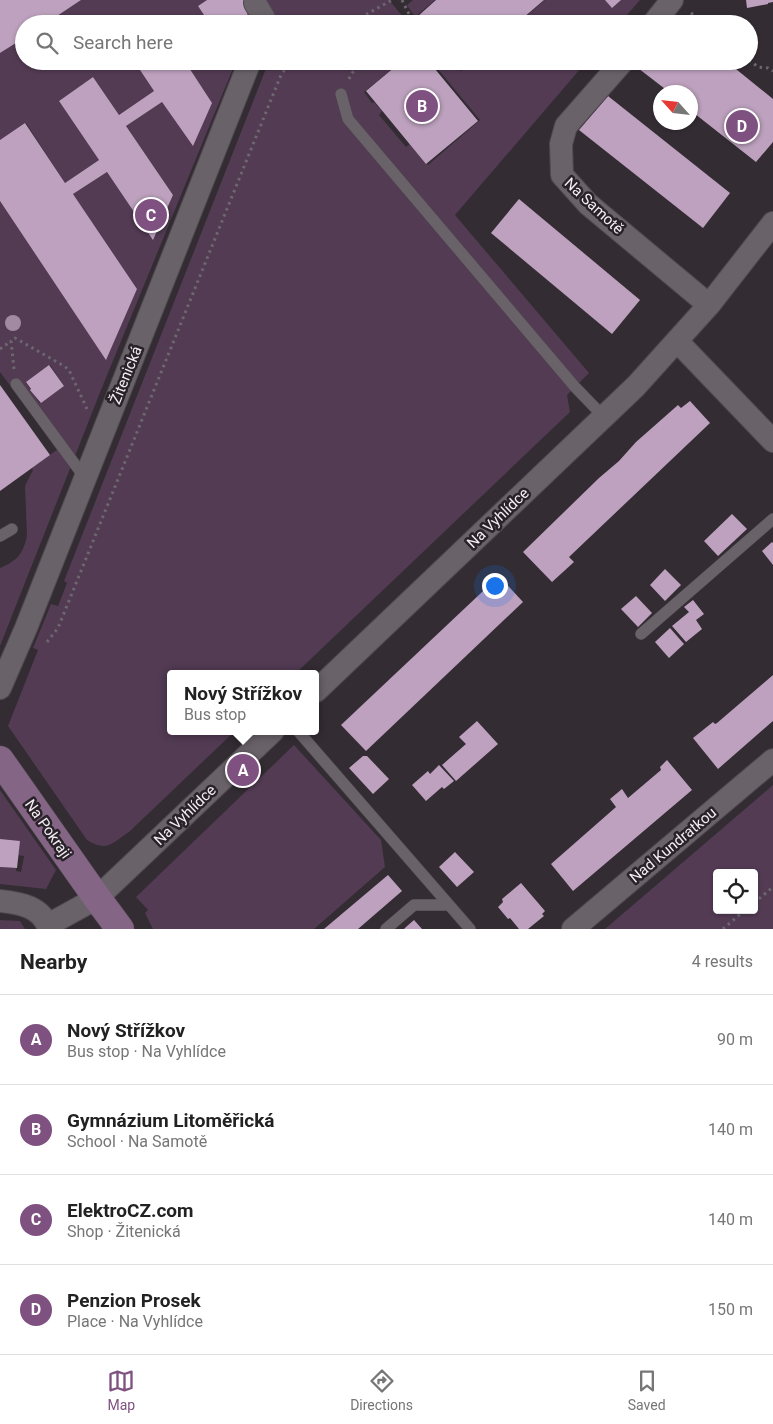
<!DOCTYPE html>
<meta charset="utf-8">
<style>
:root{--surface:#fff;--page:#f6f6f6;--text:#222;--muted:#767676;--line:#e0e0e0;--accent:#7f5180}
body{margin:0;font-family:Roboto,sans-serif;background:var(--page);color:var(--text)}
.controls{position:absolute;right:15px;bottom:15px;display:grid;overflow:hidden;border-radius:5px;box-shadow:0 1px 4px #0004}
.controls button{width:45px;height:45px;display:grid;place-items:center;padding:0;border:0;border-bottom:1px solid var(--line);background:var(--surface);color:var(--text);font:25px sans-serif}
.compass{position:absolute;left:653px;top:85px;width:45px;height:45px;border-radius:50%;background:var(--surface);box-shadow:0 1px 4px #0004;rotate:297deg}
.you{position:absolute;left:494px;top:585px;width:18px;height:18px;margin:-12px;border:4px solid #fff;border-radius:50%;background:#1a73e8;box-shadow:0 0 0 8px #1a73e833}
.badge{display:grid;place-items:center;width:32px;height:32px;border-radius:50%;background:var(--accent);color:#fff;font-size:16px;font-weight:700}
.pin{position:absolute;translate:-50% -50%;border:2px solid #fff;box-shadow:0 1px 5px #0006}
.popup{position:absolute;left:167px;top:670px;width:152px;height:65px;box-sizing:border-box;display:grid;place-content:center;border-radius:5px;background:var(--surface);filter:drop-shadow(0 1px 4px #0005);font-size:16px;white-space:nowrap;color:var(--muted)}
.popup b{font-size:19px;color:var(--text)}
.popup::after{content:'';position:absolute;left:50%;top:100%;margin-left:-10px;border:10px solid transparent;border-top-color:var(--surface)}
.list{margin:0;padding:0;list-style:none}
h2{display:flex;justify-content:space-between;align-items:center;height:65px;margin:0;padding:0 20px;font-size:21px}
h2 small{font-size:16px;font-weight:400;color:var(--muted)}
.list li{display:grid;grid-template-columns:32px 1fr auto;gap:15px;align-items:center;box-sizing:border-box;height:90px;padding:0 20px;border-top:1px solid var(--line)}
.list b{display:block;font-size:19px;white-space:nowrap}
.list p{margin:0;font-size:16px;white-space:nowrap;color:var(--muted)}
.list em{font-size:16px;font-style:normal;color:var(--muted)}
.icon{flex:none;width:28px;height:28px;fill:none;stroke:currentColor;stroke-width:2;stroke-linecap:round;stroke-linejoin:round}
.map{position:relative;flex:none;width:773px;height:929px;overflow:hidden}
.search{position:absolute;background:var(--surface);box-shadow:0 1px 4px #0004;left:15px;right:15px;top:15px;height:55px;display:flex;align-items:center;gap:12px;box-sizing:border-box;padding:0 18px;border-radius:28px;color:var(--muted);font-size:19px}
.sheet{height:425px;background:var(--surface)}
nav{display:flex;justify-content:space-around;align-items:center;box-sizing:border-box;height:70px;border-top:1px solid var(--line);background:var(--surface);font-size:14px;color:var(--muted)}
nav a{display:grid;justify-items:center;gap:2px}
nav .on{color:var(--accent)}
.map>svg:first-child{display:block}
.green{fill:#523b53;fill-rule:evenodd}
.building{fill:#bda1be}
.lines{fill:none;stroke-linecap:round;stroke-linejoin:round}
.lane-casing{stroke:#4f484f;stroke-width:12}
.street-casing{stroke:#4f484f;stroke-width:24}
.secondary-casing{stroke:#4f484f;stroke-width:29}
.path{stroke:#6e686e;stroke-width:3;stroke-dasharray:2.5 4;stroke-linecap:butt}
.lane{stroke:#696269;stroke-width:11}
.street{stroke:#696269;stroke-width:22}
.secondary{stroke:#846585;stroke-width:28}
.tree{fill:#a28aa2}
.labels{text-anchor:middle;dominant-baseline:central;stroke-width:5;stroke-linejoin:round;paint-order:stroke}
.street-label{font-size:15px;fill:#f3eef3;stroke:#292229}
</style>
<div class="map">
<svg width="773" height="929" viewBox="0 0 773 929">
<rect width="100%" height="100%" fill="#332c33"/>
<g class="green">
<path d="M81,0H207L198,6L210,24H45Z"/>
<path d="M264,0H389L409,24H279V19Z"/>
<path d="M413,0H435L415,17L407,5Z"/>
<path d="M545,0H640L619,24H517Z"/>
<path d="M24,38V61H134L154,91L119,115L93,77L59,101L99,160L65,183L26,123L0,140V53Z"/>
<path d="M189,61H236L101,390L0,646V568C17,561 23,554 27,536L25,486L33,470L32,468L58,449L0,372V201L106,359L137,289L73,194L107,172L153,239L173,195L126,126L162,102L193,145L211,103L186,63ZM50,365L64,386L40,403L26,383Z"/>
<path d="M269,61H402L364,92L372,103L374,102L382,111L379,115L406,147L410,144L428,165L480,120L437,68L443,63L444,64L448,61H452L461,71L472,61H587L455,215L589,373L567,395L570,412L295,674H170V731H235L129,832C111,844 107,852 87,840L8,726L38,650L33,648L51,604L58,606L67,583L64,581Z"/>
<path d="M294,745L381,840L385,867L314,929H153L145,913L148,910L136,897Z"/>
<path d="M773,785V929H605ZM717,873H754V910H717Z"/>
<path d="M0,790L56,870L46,889L0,884V867L16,868V871L21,872L24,856L18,855L0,839Z"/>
<path d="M0,920L20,921L25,929H0Z"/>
</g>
<g class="building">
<path d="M0,0H81L45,24H24V38L0,53Z"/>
<path d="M207,0H253L244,24H210L198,6Z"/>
<path d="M436,0H544L516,24H422L417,17Z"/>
<path d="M605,0H621L612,8Z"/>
<path d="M746,0H773V2L768,3V4L747,8Z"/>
<path d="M134,61H189L186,63L212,103L193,146L162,102L126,126L173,195L153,240L107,172L73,194L137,289L106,360L0,201V140L25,123L65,183L99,160L59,101L93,77L119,115L154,91Z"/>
<path d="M402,61H444L435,69L478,121L426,164L366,91Z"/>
<path d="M453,61H471L461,70Z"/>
<path d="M638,61H726L773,99V142L756,162L690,110V92H669L634,65Z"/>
<path d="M608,96L730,193L703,228L579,130Z"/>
<path d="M519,199L640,300L612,334L491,233Z"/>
<path d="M49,365L64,386L41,403L30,390L31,389L26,382Z"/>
<path d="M0,385L50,455L0,491Z"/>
<path d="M690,401L710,423L569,557L574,562L552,582L523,552L599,478L619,461L636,442L678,405L681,408Z"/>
<path d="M732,514L747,529L718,556L704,541Z"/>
<path d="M772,542L773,543V565L762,551Z"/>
<path d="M665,569L681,585L665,601L650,585Z"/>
<path d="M499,576L523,602L366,751L341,725Z"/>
<path d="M636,596L652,613L638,627L621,609Z"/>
<path d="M693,600L704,614L696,620L702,629L686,642L672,626L689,612L684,607Z"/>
<path d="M670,628L684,644L669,658L655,642Z"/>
<path d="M773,675V721L718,769L693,738L713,722L715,724L717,723Z"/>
<path d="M477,721L498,744L456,781L442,765L466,744L459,737Z"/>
<path d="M363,756H367L389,779L373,794L349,768Z"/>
<path d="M667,760L692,790L573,891L551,864L616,807L610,799L622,789L628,798L661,770L660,767Z"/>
<path d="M439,765L454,781L444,789L442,787L426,801L412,785L428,771L430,774Z"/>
<path d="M0,839L20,841L17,868L0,867Z"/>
<path d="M455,852L474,872L457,887L439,867Z"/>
<path d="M388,875L402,891L358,929H324Z"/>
<path d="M521,883L545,911L542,914L544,916L528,929H519L510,918L508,919L498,907L503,902L502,899Z"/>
<path d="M414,920L422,929H404L406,927Z"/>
</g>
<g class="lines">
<defs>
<g id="lane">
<path d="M341,94L348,119L575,387L604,417"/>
<path d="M16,384L85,478"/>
<path d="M0,536L12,529"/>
<path d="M641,634L773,519"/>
<path d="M298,731L470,929"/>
<path d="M386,929L414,905H448"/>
</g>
<g id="street">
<path d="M255,3L264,18V24"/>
<path d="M653,24L672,0"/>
<path d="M623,61L566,126L561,144L562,175L588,204L709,305"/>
<path d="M677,341L773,441"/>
<path d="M0,688L26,628L250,61"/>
<path d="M316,691L636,386L709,305L773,223"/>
<path d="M0,901C21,903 42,907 49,929"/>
<path d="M48,925L97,898L273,731"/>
<path d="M573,929L773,760"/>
</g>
<path id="secondary" d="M0,760L97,898L120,929"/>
</defs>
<use href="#lane" class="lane-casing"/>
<use href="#street" class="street-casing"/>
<use href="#secondary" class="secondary-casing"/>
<g class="path">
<path d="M402,0L412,20L408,24"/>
<path d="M691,13L704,24"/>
<path d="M349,24L392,0"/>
<path d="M749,60L758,67L768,68L773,71"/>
<path d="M349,79L352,73L366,61"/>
<path d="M0,349L11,341"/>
<path d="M14,369L11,341L15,338L64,366L69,370L87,409"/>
<path d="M47,642L58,628L281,75L291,61"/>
<path d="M754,903L773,887"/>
<path d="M723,929L745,910"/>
</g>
<use href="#lane" class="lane"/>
<use href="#street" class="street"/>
<use href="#secondary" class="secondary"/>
</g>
<circle class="tree" cx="13" cy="323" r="8"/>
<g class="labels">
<g class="street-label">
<text transform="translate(594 206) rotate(43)">Na Samotě</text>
<text transform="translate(126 375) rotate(-68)">Žitenická</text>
<text transform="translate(498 518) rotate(-44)">Na Vyhlídce</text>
<text transform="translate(185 815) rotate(-44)">Na Vyhlídce</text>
<text transform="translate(48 829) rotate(55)">Na Pokraji</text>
<text transform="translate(673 845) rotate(-40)">Nad Kundratkou</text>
</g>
</g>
</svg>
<div class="controls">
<button><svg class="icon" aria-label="locate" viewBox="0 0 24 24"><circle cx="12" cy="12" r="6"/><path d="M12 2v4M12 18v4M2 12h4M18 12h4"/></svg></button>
</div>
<svg class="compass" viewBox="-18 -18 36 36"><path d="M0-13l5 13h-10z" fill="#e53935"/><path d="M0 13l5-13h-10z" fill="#767676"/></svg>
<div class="you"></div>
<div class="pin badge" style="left:243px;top:770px">A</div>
<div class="popup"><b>Nový Střížkov</b>Bus stop</div>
<div class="pin badge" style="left:422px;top:106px">B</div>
<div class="pin badge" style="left:151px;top:215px">C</div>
<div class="pin badge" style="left:742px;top:126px">D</div>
<div class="search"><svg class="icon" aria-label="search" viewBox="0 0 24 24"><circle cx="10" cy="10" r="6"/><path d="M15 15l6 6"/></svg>Search here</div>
</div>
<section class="sheet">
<h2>Nearby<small>4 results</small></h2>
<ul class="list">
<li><span class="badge">A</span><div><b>Nový Střížkov</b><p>Bus stop · Na Vyhlídce</p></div><em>90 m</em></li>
<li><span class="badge">B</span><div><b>Gymnázium Litoměřická</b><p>School · Na Samotě</p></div><em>140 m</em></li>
<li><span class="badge">C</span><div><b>ElektroCZ.com</b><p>Shop · Žitenická</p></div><em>140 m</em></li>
<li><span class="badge">D</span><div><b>Penzion Prosek</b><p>Place · Na Vyhlídce</p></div><em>150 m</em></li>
</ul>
</section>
<nav>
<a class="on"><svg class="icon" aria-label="map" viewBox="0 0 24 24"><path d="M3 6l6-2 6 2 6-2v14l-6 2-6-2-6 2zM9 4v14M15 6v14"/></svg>Map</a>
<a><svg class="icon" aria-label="directions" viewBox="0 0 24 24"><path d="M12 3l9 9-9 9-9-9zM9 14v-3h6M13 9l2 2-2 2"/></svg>Directions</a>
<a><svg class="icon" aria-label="saved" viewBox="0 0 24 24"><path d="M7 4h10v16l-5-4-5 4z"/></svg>Saved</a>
</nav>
